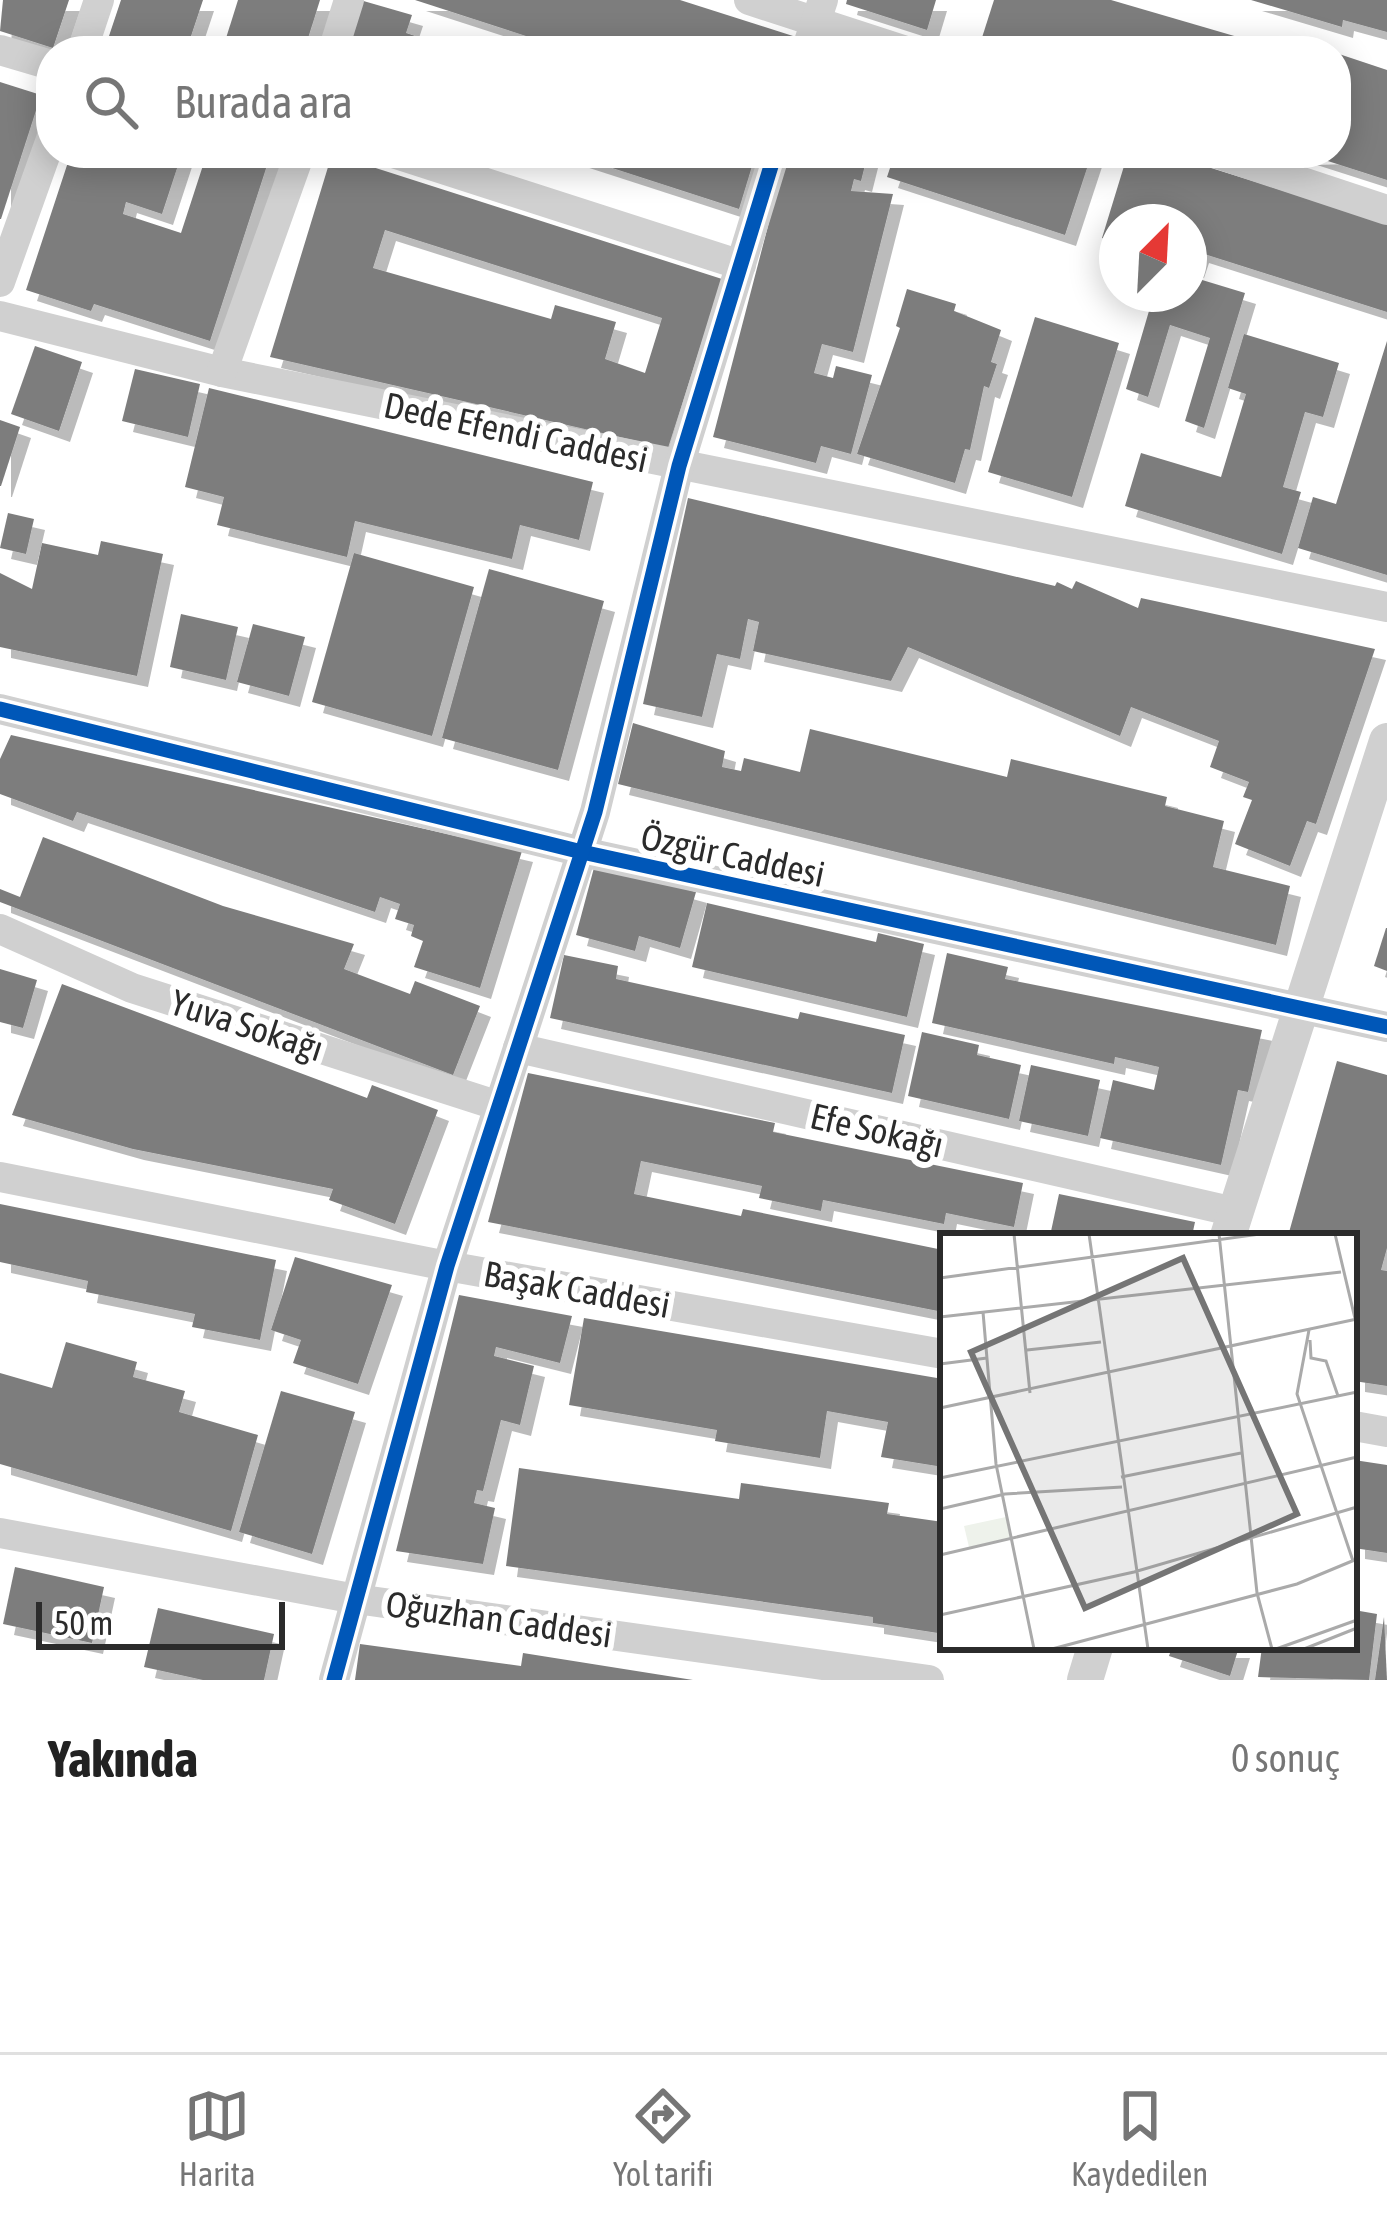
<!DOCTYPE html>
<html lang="tr">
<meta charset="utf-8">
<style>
:root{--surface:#fff;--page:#f6f6f6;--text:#222;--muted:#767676;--line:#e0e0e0;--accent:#757575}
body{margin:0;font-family:"Asap Condensed",sans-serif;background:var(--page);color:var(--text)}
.compass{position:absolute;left:1099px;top:204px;width:108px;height:108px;border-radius:50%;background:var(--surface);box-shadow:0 6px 30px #0003;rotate:24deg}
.scale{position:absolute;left:36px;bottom:30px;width:249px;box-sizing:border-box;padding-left:12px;border:6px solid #2b2b2b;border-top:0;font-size:33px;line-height:42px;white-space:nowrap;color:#2b2b2b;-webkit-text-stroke:9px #fff;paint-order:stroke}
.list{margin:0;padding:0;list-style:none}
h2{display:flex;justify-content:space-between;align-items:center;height:156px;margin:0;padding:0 48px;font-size:51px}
h2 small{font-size:39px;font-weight:400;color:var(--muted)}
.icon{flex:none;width:66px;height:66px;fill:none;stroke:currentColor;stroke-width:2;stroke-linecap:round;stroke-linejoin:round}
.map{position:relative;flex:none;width:1387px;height:1680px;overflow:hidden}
.search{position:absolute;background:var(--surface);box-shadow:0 6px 30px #0003;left:36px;right:36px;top:36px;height:132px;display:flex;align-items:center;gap:30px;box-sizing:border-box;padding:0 42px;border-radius:48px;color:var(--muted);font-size:45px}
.sheet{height:372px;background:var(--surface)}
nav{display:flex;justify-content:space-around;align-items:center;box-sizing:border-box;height:168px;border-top:3px solid var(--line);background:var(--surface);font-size:33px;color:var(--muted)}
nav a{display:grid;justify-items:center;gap:6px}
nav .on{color:var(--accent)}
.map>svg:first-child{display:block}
.building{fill:#7d7d7d;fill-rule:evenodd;filter:url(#shadow)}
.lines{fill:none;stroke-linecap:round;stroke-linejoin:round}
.minor{stroke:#d0d0d0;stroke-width:30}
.tertiary{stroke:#d0d0d0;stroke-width:36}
.cycleway-casing{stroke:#fff;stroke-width:22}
.cycleway{stroke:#0057b8;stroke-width:15}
.labels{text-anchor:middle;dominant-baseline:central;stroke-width:12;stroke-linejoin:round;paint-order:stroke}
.street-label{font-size:36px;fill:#2b2b2b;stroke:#fff}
.inset-road{fill:none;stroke:#aaa;stroke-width:3}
.view{fill:#757575;fill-opacity:0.15;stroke:#757575;stroke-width:6}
.inset-edge{fill:none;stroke:#2b2b2b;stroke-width:6}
</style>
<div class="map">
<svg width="1387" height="1680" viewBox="0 0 1387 1680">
<defs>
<filter id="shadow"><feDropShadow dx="11" dy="11" stdDeviation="0" flood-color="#0004"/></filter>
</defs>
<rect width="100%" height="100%" fill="#fff"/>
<g class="building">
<path d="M3,0H69L53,48L0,31Z"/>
<path d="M121,0H203L186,51H104Z"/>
<path d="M238,0H320L304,51H222Z"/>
<path d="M360,0L412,15L406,33L460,51H344Z"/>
<path d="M415,0H680L793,36L788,51H572Z"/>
<path d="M847,0H936L927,30L846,4Z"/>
<path d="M994,0H1111L1286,51H989L979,47Z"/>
<path d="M1251,0H1387V32L1343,20L1342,27Z"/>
<path d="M1336,53L1387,70V180L1306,154L1336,153Z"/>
<path d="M0,82L41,95L1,219H0Z"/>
<path d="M71,153H182L162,214L126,202L123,214L181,233L207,153H271L210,341L94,304L91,311L26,290Z"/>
<path d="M566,153H756L739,209Z"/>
<path d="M787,153H868L861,181L854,179L851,191L893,194L853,352L822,344L814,373L833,378L836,366L872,375L851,454L821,446L816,463L713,437Z"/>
<path d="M895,153H1092L1065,235L887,177Z"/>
<path d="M1128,153H1163L1387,223V312L1198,252L1193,267L1189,265V222H1117V243L1102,238Z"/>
<path d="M332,154L722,279L668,448L270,357ZM385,230L662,318L645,373L605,359L616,322L555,305L551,319L373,268Z"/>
<path d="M1189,276L1245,293L1204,428L1185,421L1210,338L1170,325L1148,397L1126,389L1154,294H1189Z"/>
<path d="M907,289L956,304L954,311L1001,330L991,362L997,364L989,388L984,386L970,450L965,449L955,483L857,454L900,328L896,326Z"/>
<path d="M1035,317L1119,343L1072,497L988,472Z"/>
<path d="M1244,334L1339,363L1323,417L1305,412L1283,487L1301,492L1282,554L1125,506L1141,453L1221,477L1246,394L1228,388Z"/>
<path d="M1387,341V575L1298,548L1313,497L1336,504Z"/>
<path d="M35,346L82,362L59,431L11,414Z"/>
<path d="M135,369L200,384L188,437L122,421Z"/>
<path d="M209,388L593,482L579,540L520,525L512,559L355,521L347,557L217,525L224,497L185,487Z"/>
<path d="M0,420L20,427L1,486H0Z"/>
<path d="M688,498L1055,586L1057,582L1072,589L1076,581L1138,608L1141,598L1375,649L1316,824L1307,821L1290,866L1235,844L1252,800L1243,797L1249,782L1210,767L1219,741L1131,707L1120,736L908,647L891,681L753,651L759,622L748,619L740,659L717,654L702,717L643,704Z"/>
<path d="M8,513L34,519L26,554L0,548Z"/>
<path d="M101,541L163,554L137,676L0,647V573L32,589L42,543L98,555Z"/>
<path d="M354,553L474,587L432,736L312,702Z"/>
<path d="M489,569L604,601L558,770L442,738Z"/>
<path d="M181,614L238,627L226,680L170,667Z"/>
<path d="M253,624L305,637L289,696L237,682Z"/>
<path d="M633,723L725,751L722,767L741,771L744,758L800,772L810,729L1007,777L1011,759L1167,797L1165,806L1224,821L1213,867L1290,886L1276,945L618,784Z"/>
<path d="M11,735L522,851L480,988L414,967L423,941L411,936L414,925L395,919L400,904L380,897L375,912L77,812L73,821L0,794V759Z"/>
<path d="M43,837L223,906L354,944L344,969L410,994L415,981L480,1006L453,1075L0,902V889L20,897Z"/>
<path d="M595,864L696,892L680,948L639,936L635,951L576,935Z"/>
<path d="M707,903L876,942L878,933L924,944L907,1017L692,967Z"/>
<path d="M1386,928H1387V971L1374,966Z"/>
<path d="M947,953L1008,967L1005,979L1262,1030L1248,1092L1238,1090L1221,1165L1100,1138L1113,1080L1154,1090L1159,1067L1115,1057L1114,1064L932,1023Z"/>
<path d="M564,955L618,966L616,979L798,1019L800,1012L905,1035L892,1093L550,1018Z"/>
<path d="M0,969L37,980L23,1028L0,1022Z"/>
<path d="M62,984L367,1098L372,1085L438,1110L395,1224L329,1200L333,1189L133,1149L12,1115Z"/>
<path d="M922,1032L979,1045L977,1055L1021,1065L1009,1119L908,1096Z"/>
<path d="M1337,1061L1387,1075V1248L1381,1270L1387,1271V1386L1354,1381V1236H1288Z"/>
<path d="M1031,1065L1100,1080L1088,1136L1019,1121Z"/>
<path d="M528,1073L775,1123L773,1132L1023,1183L1014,1227L946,1213L944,1224L823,1200L821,1211L759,1198L762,1186L641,1161L634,1194L741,1216L743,1209L943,1250V1312L488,1222Z"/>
<path d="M1059,1194L1195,1222L1192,1236H1050Z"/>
<path d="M0,1204L276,1260L260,1340L192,1327L195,1314L86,1292L88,1281L0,1262Z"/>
<path d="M295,1257L392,1285L358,1384L293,1363L301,1340L271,1330Z"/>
<path d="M459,1295L572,1316L560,1363L496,1347L494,1356L534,1366L520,1425L501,1420L483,1491L477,1490L474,1503L495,1508L483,1564L396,1551Z"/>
<path d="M584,1318L943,1379V1467L881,1457L888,1422L827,1411L820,1458L715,1441L717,1430L569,1405Z"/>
<path d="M66,1342L137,1362L133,1377L185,1391L179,1412L258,1435L231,1531L0,1464V1373L52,1388Z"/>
<path d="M281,1391L355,1412L312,1554L239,1532Z"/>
<path d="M1354,1460L1387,1465V1553L1354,1548Z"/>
<path d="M519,1468L739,1499L741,1483L889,1503L887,1514L943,1522V1624L938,1633L873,1623V1617L506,1566Z"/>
<path d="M15,1567L104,1587L92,1643L3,1624Z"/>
<path d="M158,1608L274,1634L264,1680H203L144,1667Z"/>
<path d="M1354,1610L1377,1614L1369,1680L1258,1677L1262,1647H1354Z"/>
<path d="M1384,1617L1387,1680H1375Z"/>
<path d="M360,1644L521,1666L523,1653L693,1680H355Z"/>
<path d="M1172,1647H1239L1230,1676L1169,1656Z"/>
</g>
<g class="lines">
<g class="minor">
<path d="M749,0L906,51"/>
<path d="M0,50L51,65"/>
<path d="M82,51L99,0"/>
<path d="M333,51L349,0"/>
<path d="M806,51L823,0"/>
<path d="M393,153L741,265"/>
<path d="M1215,153L1387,210"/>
<path d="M0,282L51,139"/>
<path d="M0,316L222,372L1387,607"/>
<path d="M222,372L300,153"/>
<path d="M0,709L582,852L1387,1027"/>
<path d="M0,929L132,988L499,1106"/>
<path d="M518,1048L1235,1212"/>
<path d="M0,1177L447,1266L943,1354"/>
<path d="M1354,1426L1387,1432"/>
<path d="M0,1533L356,1599L929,1680"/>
<path d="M334,1680L447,1266L595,812L679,466L775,153"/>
</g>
<g class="tertiary">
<path d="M1228,1236L1387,741"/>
<path d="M1085,1680L1095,1647"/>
</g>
<defs>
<g id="cycleway">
<path d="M0,709L582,852L1387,1027"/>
<path d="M334,1680L447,1266L595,812L679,466L775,153"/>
</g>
</defs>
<use href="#cycleway" class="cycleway-casing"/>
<use href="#cycleway" class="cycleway"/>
</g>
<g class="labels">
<g class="street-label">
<text transform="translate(516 432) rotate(12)">Dede Efendi Caddesi</text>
<text transform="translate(733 855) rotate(12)">Özgür Caddesi</text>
<text transform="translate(247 1025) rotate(18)">Yuva Sokağı</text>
<text transform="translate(877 1130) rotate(13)">Efe Sokağı</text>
<text transform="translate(577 1289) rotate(10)">Başak Caddesi</text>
<text transform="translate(499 1619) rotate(8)">Oğuzhan Caddesi</text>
</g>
</g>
<g transform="translate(940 1233)">
<rect width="417" height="417" fill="#fff"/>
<path d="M66,284L70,305L29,314L24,293Z" fill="#eef2eb"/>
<path class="inset-road" d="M74,1L90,160M149,1L208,416M279,1L317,360L332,416M395,1L417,94M0,45L320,1M43,79L56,231L94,416M0,84L401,39M369,97L357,161L413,328M370,107L371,125L386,128L398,163M87,117L161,109M0,131L47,125M0,175L417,86M181,244L301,220M0,245L417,159M0,276L65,261L182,254M0,322L417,224M0,382L194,339L417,274M112,416L357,351L417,326M336,416L417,387M364,416L417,395"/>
<path class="view" d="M243,25L357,281L145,375L31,119Z"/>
<rect width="417" height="417" class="inset-edge"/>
</g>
</svg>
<svg class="compass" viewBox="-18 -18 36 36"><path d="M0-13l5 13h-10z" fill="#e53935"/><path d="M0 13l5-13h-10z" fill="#767676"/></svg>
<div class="scale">50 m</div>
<div class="search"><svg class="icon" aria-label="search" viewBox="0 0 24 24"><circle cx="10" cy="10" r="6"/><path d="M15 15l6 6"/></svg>Burada ara</div>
</div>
<section class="sheet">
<h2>Yakında<small>0 sonuç</small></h2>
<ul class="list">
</ul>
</section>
<nav>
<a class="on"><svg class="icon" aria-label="map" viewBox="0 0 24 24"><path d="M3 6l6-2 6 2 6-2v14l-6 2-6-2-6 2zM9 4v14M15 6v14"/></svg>Harita</a>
<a><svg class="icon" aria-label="directions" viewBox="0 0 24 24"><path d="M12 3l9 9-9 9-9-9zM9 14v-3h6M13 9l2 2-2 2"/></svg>Yol tarifi</a>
<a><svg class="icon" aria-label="saved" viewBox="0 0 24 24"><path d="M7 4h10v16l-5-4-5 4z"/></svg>Kaydedilen</a>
</nav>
